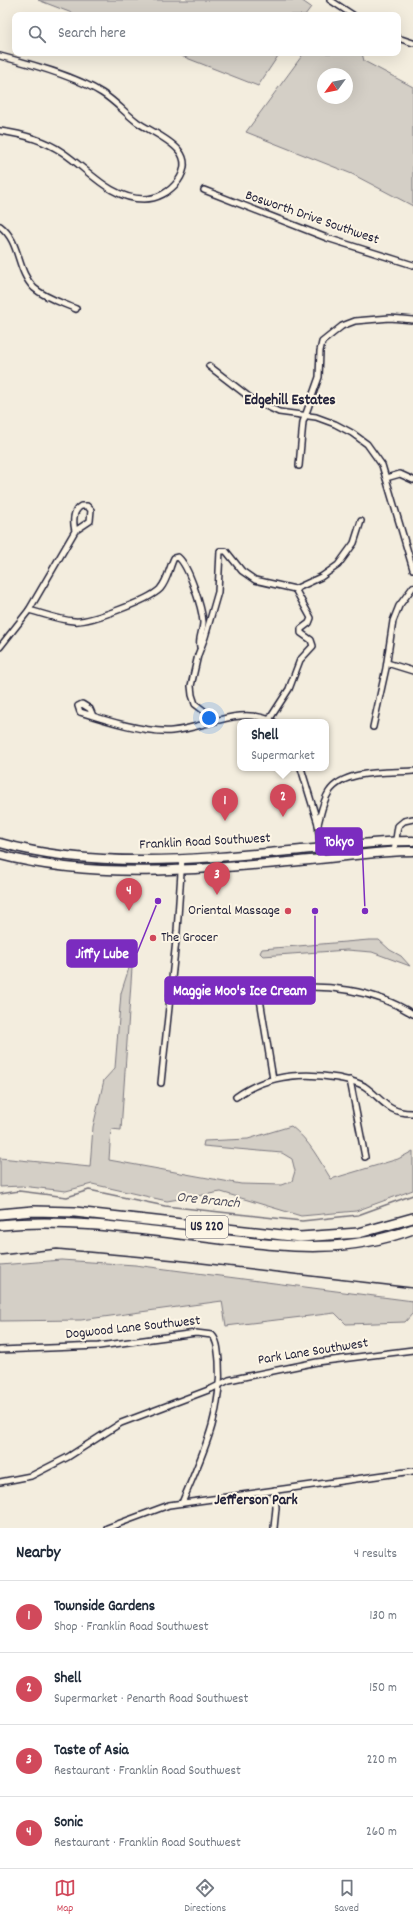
<!DOCTYPE html>
<meta charset="utf-8">
<style>
:root{--surface:#fff;--page:#f6f6f7;--text:#1f2937;--muted:#747a83;--line:#e0e1e3;--accent:#d1495b}
body{margin:0;font-family:Dekko,sans-serif;background:var(--page);color:var(--text)}
.compass{position:absolute;left:317px;top:68px;width:36px;height:36px;border-radius:50%;background:var(--surface);box-shadow:0 4px 16px #0002;rotate:237deg}
.you{position:absolute;left:209px;top:718px;width:14px;height:14px;margin:-10px;border:3px solid #fff;border-radius:50%;background:#1a73e8;box-shadow:0 0 0 6px #1a73e833}
.badge{display:grid;place-items:center;width:26px;height:26px;border-radius:50%;background:var(--accent);color:#fff;font-size:13px;font-weight:700}
.pin{position:absolute;translate:-50% -33px;filter:drop-shadow(0 1px 2px #0008)}
.pin::after{content:'';position:absolute;top:21px;width:14px;height:12px;background:inherit;clip-path:polygon(0 0,100% 0,50% 100%)}
.popup{position:absolute;left:237px;top:719px;width:92px;height:52px;box-sizing:border-box;display:grid;place-content:center;border-radius:8px;background:var(--surface);filter:drop-shadow(0 1px 3px #0005);font-size:13px;white-space:nowrap;color:var(--muted)}
.popup b{font-size:15px;color:var(--text)}
.popup::after{content:'';position:absolute;left:50%;top:100%;margin-left:-8px;border:8px solid transparent;border-top-color:var(--surface)}
.list{margin:0;padding:0;list-style:none}
h2{display:flex;justify-content:space-between;align-items:center;height:52px;margin:0;padding:0 16px;font-size:17px}
h2 small{font-size:13px;font-weight:400;color:var(--muted)}
.list li{display:grid;grid-template-columns:26px 1fr auto;gap:12px;align-items:center;box-sizing:border-box;height:72px;padding:0 16px;border-top:1px solid var(--line)}
.list b{display:block;font-size:15px;white-space:nowrap}
.list p{margin:0;font-size:13px;white-space:nowrap;color:var(--muted)}
.list em{font-size:13px;font-style:normal;color:var(--muted)}
.icon{flex:none;width:22px;height:22px;fill:none;stroke:currentColor;stroke-width:2;stroke-linecap:round;stroke-linejoin:round}
.map{position:relative;flex:none;width:413px;height:1528px;overflow:hidden}
.search{position:absolute;background:var(--surface);box-shadow:0 4px 16px #0002;left:12px;right:12px;top:12px;height:44px;display:flex;align-items:center;gap:10px;box-sizing:border-box;padding:0 14px;border-radius:8px;color:var(--muted);font-size:15px}
.sheet{height:340px;background:var(--surface)}
nav{display:flex;justify-content:space-around;align-items:center;box-sizing:border-box;height:56px;border-top:1px solid var(--line);background:var(--surface);font-size:11px;color:var(--muted)}
nav a{display:grid;justify-items:center;gap:2px}
nav .on{color:var(--accent)}
.map>svg:first-child{display:block}
.green{fill:#d4cfc6;stroke:#7b7880;fill-rule:evenodd}
.lines{fill:none;stroke-linecap:round;stroke-linejoin:round}
.stream{stroke:#75727b;stroke-width:1.5}
.street-casing{stroke:#22223b;stroke-width:8}
.primary-casing{stroke:#22223b;stroke-width:11}
.highway-casing{stroke:#22223b;stroke-width:12}
.street{stroke:#fcf5e5;stroke-width:5}
.primary{stroke:#fcf5e5;stroke-width:8}
.highway{stroke:#fcf5e5;stroke-width:9}
.rail{stroke:#22223b;stroke-width:1.5}
.poi-dot{fill:#d1495b;stroke:#fcf5e5;stroke-width:1.5}
.labels{text-anchor:middle;dominant-baseline:central;stroke-width:4;stroke-linejoin:round;paint-order:stroke}
.shield{fill:#fcf5e5;stroke:#63616e;stroke-width:1}
.shield-label{font-size:13px;font-weight:bold;fill:#22223b}
.street-label{font-size:14px;fill:#22223b;stroke:#fcf5e5}
.poi-label{font-size:14px;fill:#22223b;stroke:#fcf5e5;text-anchor:end}
.neighbourhood-label{font-size:15px;font-weight:bold;fill:#22223b;stroke:#fcf5e5}
.water-label{font-size:15px;font-style:italic;fill:#525160;stroke:#fcf5e5}
.leader{fill:none;stroke:#7b2cbf;stroke-width:1.5}
.callout-dot{fill:#7b2cbf;stroke:#fcf5e5;stroke-width:1.5}
.callout{fill:#7b2cbf;stroke:#7b2cbf;stroke-width:1.5}
.callout-label{font-size:15px;text-anchor:middle;font-weight:bold;fill:#fff}
</style>
<div class="map">
<svg width="413" height="1528" viewBox="0 0 413 1528">
<rect width="100%" height="100%" fill="#f3edde"/>
<filter id="ink" filterUnits="userSpaceOnUse"><feTurbulence type="fractalNoise" baseFrequency=".025" numOctaves="2"/><feDisplacementMap in="SourceGraphic" scale="8" xChannelSelector="R" yChannelSelector="G"/><feConvolveMatrix kernelMatrix="1 2 1 2 8 2 1 2 1" color-interpolation-filters="sRGB"/></filter>
<g filter="url(#ink)">
<g class="green">
<path d="M38,0H301L311,7L305,15H77Z"/>
<path d="M174,53H280L258,86Z"/>
<path d="M304,53H362L364,61L413,87V206L352,174L246,132ZM323,74H347V98H323Z"/>
<path d="M369,940H379L390,950L401,956L410,966L372,952L347,950L263,956L260,953L262,949Z"/>
<path d="M129,968H132L121,1130L111,1129L109,1160L241,1184L281,1185L292,1181L295,1171L292,1159L282,1153L203,1146L204,1141L248,1139L291,1126C310,1141 319,1160 331,1179L398,1159L413,1151V1190L356,1211L301,1216L221,1192L167,1201L92,1184L66,1191L21,1186L0,1187V1158L90,1167L93,1127L104,1080L115,1068L121,993Z"/>
<path d="M61,1260L135,1265L413,1301V1313L405,1322L346,1324L335,1313L226,1326L222,1301L81,1320L0,1321V1265Z"/>
</g>
<g class="lines">
<path class="stream" d="M0,1194L19,1191L67,1197L89,1190L165,1206L302,1221L358,1215L413,1195"/>
<defs>
<g id="street">
<path d="M330,0L353,15"/>
<path d="M398,38L413,43"/>
<path d="M0,56C31,64 75,76 102,93C115,101 125,113 137,122C157,136 200,149 178,181C170,192 157,199 144,199C110,199 89,170 62,152C44,140 22,134 0,131"/>
<path d="M204,190L327,238L413,265"/>
<path d="M0,226C21,242 16,270 34,288C45,298 63,303 76,309"/>
<path d="M209,366L253,400L279,412L316,417L335,424L352,433L367,444L382,465L413,569"/>
<path d="M299,466L303,422L319,377L320,351L322,342L342,326L355,321L390,318L413,320"/>
<path d="M386,478L400,474L413,480"/>
<path d="M29,610C44,614 59,620 74,621C89,623 149,600 160,589C168,580 169,568 174,558L178,557C189,566 202,608 203,622C203,631 198,638 200,647"/>
<path d="M0,647L29,610L75,531L90,521L91,510L87,506H81C72,511 73,522 75,531"/>
<path d="M387,663L413,671"/>
<path d="M93,716L90,709L82,704L78,706L80,712C105,720 145,733 172,731C207,728 239,705 274,722"/>
<path d="M216,720L195,704L192,695L191,686L198,655L205,637L218,592L220,551H226L242,571L255,580L295,589L321,577L338,565L354,543L361,521"/>
<path d="M269,720L289,689L300,660L313,646L311,640L301,633V629L309,623L311,618L295,589"/>
<path d="M373,727L386,668L393,621L399,606L413,587"/>
<path d="M301,768L318,824L321,859"/>
<path d="M318,824C321,813 323,801 329,792C344,769 389,773 413,771"/>
<path d="M394,852L398,826L404,821L413,819"/>
<path d="M259,993L273,1079"/>
<path d="M170,996C208,1004 242,995 280,989C324,983 375,990 413,1014"/>
<path d="M350,1080L365,1157"/>
<path d="M161,1083L177,931L182,858"/>
<path d="M236,1097C266,1075 302,1072 338,1078C347,1080 356,1081 364,1086C382,1098 387,1114 413,1113"/>
<path d="M0,1350L99,1346L196,1333L212,1335C218,1341 218,1352 219,1361C223,1414 202,1455 182,1503"/>
<path d="M0,1482L31,1476L68,1457L121,1423L211,1389L229,1380L317,1362L413,1350"/>
<path d="M107,1528L169,1505L413,1471"/>
<path d="M274,1528L276,1508L275,1490"/>
</g>
<g id="primary">
<path d="M0,843C97,870 202,859 301,850C338,847 376,841 413,841"/>
<path d="M0,855C99,881 210,869 310,860C344,857 379,851 413,851"/>
</g>
<g id="highway">
<path d="M0,1214L33,1211L75,1212L300,1237L359,1233L413,1218"/>
<path d="M0,1225C74,1218 148,1231 221,1239C290,1247 346,1254 413,1229"/>
</g>
</defs>
<use href="#street" class="street-casing"/>
<use href="#primary" class="primary-casing"/>
<use href="#highway" class="highway-casing"/>
<use href="#street" class="street"/>
<use href="#primary" class="primary"/>
<use href="#highway" class="highway"/>
<path class="rail" d="M0,1255L57,1249L175,1260L413,1288"/>
</g>
</g>
<g class="poi-dot">
<circle cx="288" cy="911" r="4"/>
<circle cx="153" cy="938" r="4"/>
</g>
<g class="labels">
<rect class="shield" x="186" y="1216" width="42" height="22" rx="3"/>
<g class="shield-label">
<text x="207" y="1227">US 220</text>
</g>
<g class="street-label">
<text transform="translate(312 218) rotate(19)">Bosworth Drive Southwest</text>
<text transform="translate(205 842) rotate(-3)">Franklin Road Southwest</text>
<text transform="translate(133 1328) rotate(-6)">Dogwood Lane Southwest</text>
<text transform="translate(313 1352) rotate(-9)">Park Lane Southwest</text>
</g>
<g class="poi-label">
<text x="280" y="911">Oriental Massage</text>
<text x="161" y="938" text-anchor="start">The Grocer</text>
</g>
<g class="neighbourhood-label">
<text x="290" y="401">Edgehill Estates</text>
<text x="256" y="1501">Jefferson Park</text>
</g>
<g class="water-label">
<text transform="translate(208 1201) rotate(6)">Ore Branch</text>
</g>
</g>
<path class="leader" d="M365 911L362 841M158 901L137 953M315 911L315 990"/>
<g class="callout-dot">
<circle cx="365" cy="911" r="4"/>
<circle cx="158" cy="901" r="4"/>
<circle cx="315" cy="911" r="4"/>
</g>
<g class="callout">
<rect x="316" y="828" width="46" height="27" rx="4"/>
<rect x="67" y="940" width="70" height="27" rx="4"/>
<rect x="165" y="977" width="150" height="27" rx="4"/>
</g>
<g class="callout-label">
<text x="339" y="846">Tokyo</text>
<text x="102" y="958">Jiffy Lube</text>
<text x="240" y="995">Maggie Moo's Ice Cream</text>
</g>
</svg>
<svg class="compass" viewBox="-18 -18 36 36"><path d="M0-13l5 13h-10z" fill="#e53935"/><path d="M0 13l5-13h-10z" fill="#747a83"/></svg>
<div class="you"></div>
<div class="pin badge" style="left:225px;top:821px">1</div>
<div class="pin badge" style="left:283px;top:817px">2</div>
<div class="popup"><b>Shell</b>Supermarket</div>
<div class="pin badge" style="left:217px;top:895px">3</div>
<div class="pin badge" style="left:129px;top:911px">4</div>
<div class="search"><svg class="icon" aria-label="search" viewBox="0 0 24 24"><circle cx="10" cy="10" r="6"/><path d="M15 15l6 6"/></svg>Search here</div>
</div>
<section class="sheet">
<h2>Nearby<small>4 results</small></h2>
<ul class="list">
<li><span class="badge">1</span><div><b>Townside Gardens</b><p>Shop · Franklin Road Southwest</p></div><em>130 m</em></li>
<li><span class="badge">2</span><div><b>Shell</b><p>Supermarket · Penarth Road Southwest</p></div><em>150 m</em></li>
<li><span class="badge">3</span><div><b>Taste of Asia</b><p>Restaurant · Franklin Road Southwest</p></div><em>220 m</em></li>
<li><span class="badge">4</span><div><b>Sonic</b><p>Restaurant · Franklin Road Southwest</p></div><em>260 m</em></li>
</ul>
</section>
<nav>
<a class="on"><svg class="icon" aria-label="map" viewBox="0 0 24 24"><path d="M3 6l6-2 6 2 6-2v14l-6 2-6-2-6 2zM9 4v14M15 6v14"/></svg>Map</a>
<a><svg class="icon" aria-label="directions" viewBox="0 0 24 24"><path d="M12 3l9 9-9 9-9-9zM9 14v-3h6M13 9l2 2-2 2"/></svg>Directions</a>
<a><svg class="icon" aria-label="saved" viewBox="0 0 24 24"><path d="M7 4h10v16l-5-4-5 4z"/></svg>Saved</a>
</nav>
